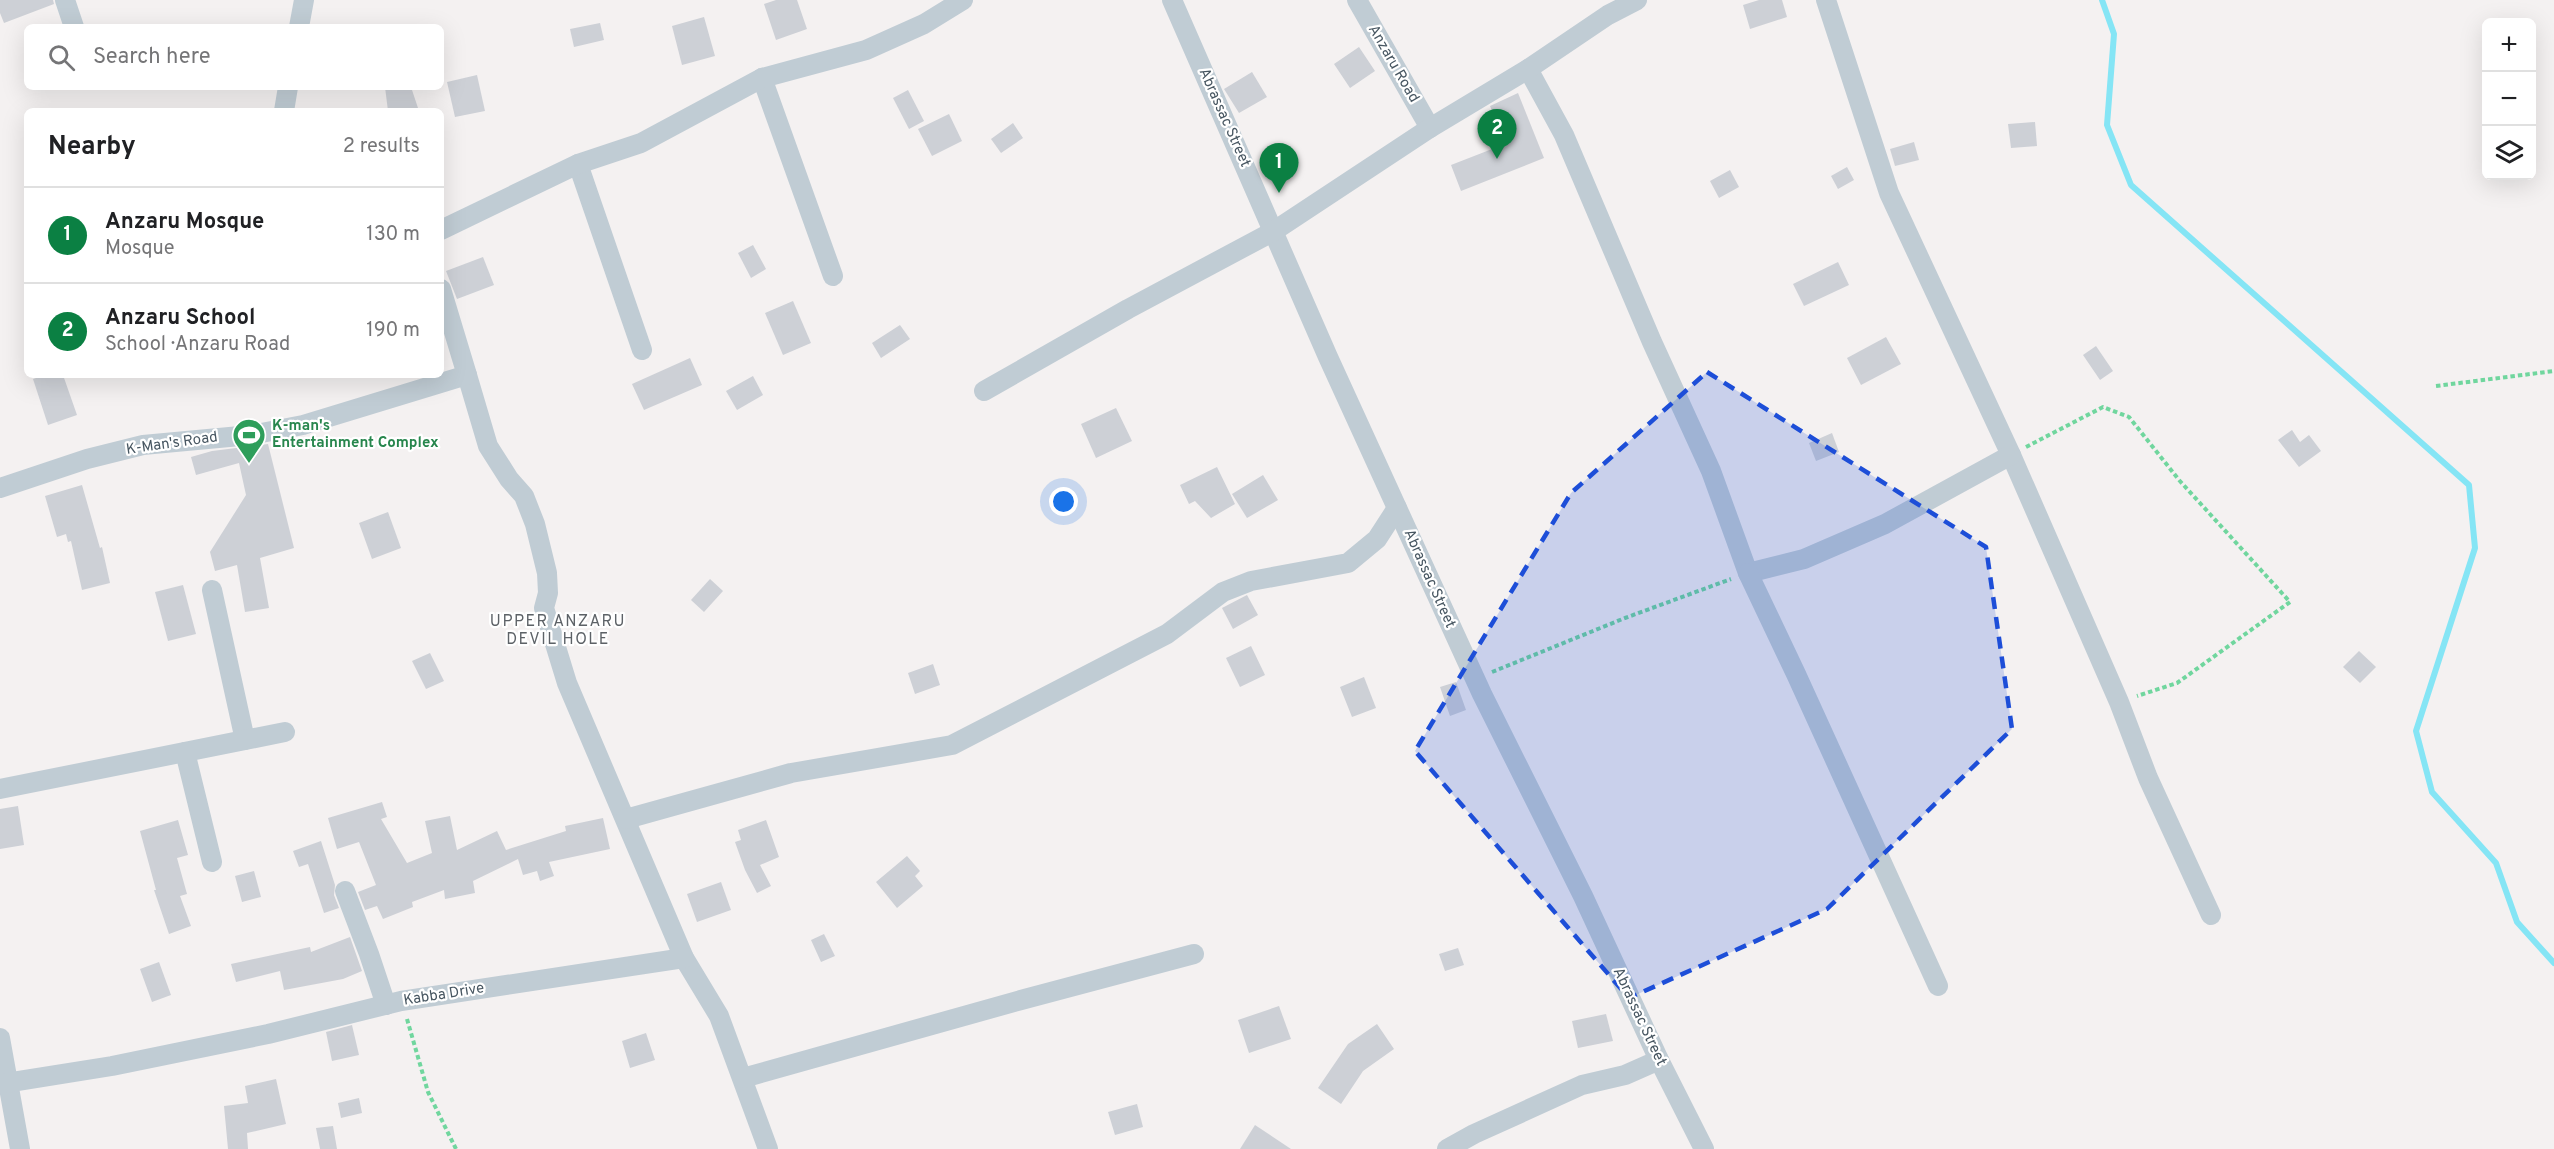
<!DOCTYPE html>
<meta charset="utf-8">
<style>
:root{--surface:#fff;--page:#f6f6f6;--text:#202124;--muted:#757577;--line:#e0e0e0;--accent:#0b8043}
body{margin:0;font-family:Overpass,sans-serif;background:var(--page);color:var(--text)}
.controls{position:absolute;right:18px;top:18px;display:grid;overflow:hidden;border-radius:9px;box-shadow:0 6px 24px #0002}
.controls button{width:54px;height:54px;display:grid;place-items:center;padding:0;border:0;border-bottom:2px solid var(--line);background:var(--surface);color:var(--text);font:30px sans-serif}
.you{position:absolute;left:1064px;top:502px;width:21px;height:21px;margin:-15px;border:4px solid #fff;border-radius:50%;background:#1a73e8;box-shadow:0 0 0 9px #1a73e833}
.badge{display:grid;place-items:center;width:39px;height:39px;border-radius:50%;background:var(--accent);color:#fff;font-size:20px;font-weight:700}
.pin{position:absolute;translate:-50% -50px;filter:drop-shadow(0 2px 3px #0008)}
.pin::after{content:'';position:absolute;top:32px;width:21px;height:18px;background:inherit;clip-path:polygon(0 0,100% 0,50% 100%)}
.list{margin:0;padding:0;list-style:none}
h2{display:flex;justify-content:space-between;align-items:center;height:78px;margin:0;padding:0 24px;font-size:26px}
h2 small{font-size:20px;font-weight:400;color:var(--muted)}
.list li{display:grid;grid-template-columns:39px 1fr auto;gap:18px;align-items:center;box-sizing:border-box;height:96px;padding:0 24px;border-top:2px solid var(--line)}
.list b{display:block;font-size:22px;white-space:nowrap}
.list p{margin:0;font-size:20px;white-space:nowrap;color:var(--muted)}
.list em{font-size:20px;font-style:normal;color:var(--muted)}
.icon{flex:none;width:33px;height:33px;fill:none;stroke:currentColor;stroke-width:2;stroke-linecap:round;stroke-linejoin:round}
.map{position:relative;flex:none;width:2554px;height:1149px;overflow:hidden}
.search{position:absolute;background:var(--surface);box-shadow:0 6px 24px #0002;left:24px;top:24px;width:420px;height:66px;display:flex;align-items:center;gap:15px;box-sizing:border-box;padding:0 21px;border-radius:9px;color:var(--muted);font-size:22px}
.panel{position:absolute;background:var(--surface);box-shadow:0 6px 24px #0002;left:24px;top:108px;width:420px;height:270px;border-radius:9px}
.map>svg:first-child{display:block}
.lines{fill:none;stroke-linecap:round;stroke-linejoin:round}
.stream{stroke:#85e5f5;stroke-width:6}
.building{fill:#cdd0d6}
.path{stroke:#70d69e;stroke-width:4;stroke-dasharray:4.5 3;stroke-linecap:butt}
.minor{stroke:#c0ccd4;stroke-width:20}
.marked{fill:#1d4ed8;fill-opacity:0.2;stroke:#1d4ed8;stroke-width:4.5;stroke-dasharray:12 8;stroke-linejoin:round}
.labels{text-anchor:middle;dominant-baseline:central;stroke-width:4.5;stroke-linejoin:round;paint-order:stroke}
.street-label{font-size:15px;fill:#475661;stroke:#fff}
.leisure-label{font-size:15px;font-weight:bold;fill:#27864d;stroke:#fff;text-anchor:start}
.neighbourhood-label{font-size:16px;letter-spacing:1.5px;fill:#5d6267;stroke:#fff}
</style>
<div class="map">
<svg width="2554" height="1149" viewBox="0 0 2554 1149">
<rect width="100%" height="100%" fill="#f4f1f1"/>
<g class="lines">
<path class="stream" d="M2102,0L2114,34L2107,125L2131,185L2469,485L2475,548L2416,731L2432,792L2496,863L2517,922L2554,963"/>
</g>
<g class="building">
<path d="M0,0H53L54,4L4,23L0,13Z"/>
<path d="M776,0H797L807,29L776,40L764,4Z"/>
<path d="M1759,0H1782L1787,17L1750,29L1743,5Z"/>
<path d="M704,17L715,56L682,65L672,26Z"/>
<path d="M600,23L604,40L574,47L570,29Z"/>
<path d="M1359,47L1375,71L1350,88L1334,64Z"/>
<path d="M1252,72L1267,97L1239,113L1224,89Z"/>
<path d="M477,75L485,111L455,117L447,82Z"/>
<path d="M385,87H411L419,111H388Z"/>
<path d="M908,90L924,121L909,129L893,98Z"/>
<path d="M1518,93L1544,158L1461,191L1451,165L1505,144L1490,106Z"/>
<path d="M949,114L962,141L932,156L918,129Z"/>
<path d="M2035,122L2037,146L2011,148L2008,124Z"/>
<path d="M1013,123L1023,138L1001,153L991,139Z"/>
<path d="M1914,142L1919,160L1895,166L1890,149Z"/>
<path d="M1847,167L1854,180L1838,189L1831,176Z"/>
<path d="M1730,170L1739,187L1719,198L1710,181Z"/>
<path d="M753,245L766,269L751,278L738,253Z"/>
<path d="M483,257L494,285L457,299L446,271Z"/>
<path d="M1838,262L1849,285L1804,306L1793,284Z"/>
<path d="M793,301L811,343L783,355L765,313Z"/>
<path d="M900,325L910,339L881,358L872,343Z"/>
<path d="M1886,337L1901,364L1861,385L1847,358Z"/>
<path d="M2096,346L2113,371L2100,380L2083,355Z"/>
<path d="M690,358L702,385L644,410L632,384Z"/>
<path d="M45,375H63L77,415L48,425L33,379Z"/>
<path d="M753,376L763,395L737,410L726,391Z"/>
<path d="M1116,408L1132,441L1096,458L1081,424Z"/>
<path d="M2292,430L2300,442L2309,435L2321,451L2299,467L2278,440Z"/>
<path d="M1832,433L1839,452L1816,461L1809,443Z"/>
<path d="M268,444L294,548L260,558L269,608L245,612L237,565L215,571L210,552L246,495L239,463L196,475L191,457L212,451Z"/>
<path d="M1217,467L1235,504L1211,518L1195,501L1189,504L1180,485Z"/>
<path d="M1263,475L1278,500L1247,518L1232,494Z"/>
<path d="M82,485L100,548L102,547L110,583L82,590L71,541L68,542L66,534L57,537L45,496Z"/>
<path d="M388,512L401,548L372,559L359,523Z"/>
<path d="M710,579L723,591L704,612L691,600Z"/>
<path d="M183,585L196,634L168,641L155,592Z"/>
<path d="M1247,595L1258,615L1233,629L1222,608Z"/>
<path d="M1251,646L1265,675L1240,687L1226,658Z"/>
<path d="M2359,651L2376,667L2360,683L2343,667Z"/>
<path d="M430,653L444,681L426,689L412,661Z"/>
<path d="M933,664L940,685L915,694L908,673Z"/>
<path d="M1364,677L1376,708L1352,717L1340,687Z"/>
<path d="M1456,682L1466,710L1450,716L1440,687Z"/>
<path d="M382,802L387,817L381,819L407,863L432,853L425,821L450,816L457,850L497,831L506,850L566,831L565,826L603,818L610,849L549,862L554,876L540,881L537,871L523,875L518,859L473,881L475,893L445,899L444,890L412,902L413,907L383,919L377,906L365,910L358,892L376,885L359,842L337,849L328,818Z"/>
<path d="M18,806L24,845L0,849V809Z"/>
<path d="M178,820L188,855L177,858L187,894L180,896L191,926L169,934L154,890H156L140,831Z"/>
<path d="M766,820L779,857L760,865L771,886L757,893L745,870L735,842L741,840L738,830Z"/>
<path d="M321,841L335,885L334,895L339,908L324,913L308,864L299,867L293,851Z"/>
<path d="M907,856L920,871L915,876L923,886L897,908L876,882Z"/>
<path d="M254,871L261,897L242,902L235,876Z"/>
<path d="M721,882L731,910L697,922L687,894Z"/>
<path d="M824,934L835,956L821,962L811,940Z"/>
<path d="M350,937L362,971L343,979L284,990L280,971L236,982L231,964L310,947L311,952Z"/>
<path d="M1458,948L1464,965L1445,971L1439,954Z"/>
<path d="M159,962L171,995L152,1002L140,969Z"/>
<path d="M1279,1006L1291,1039L1249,1053L1238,1020Z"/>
<path d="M1606,1014L1613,1041L1578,1048L1572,1021Z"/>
<path d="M1377,1024L1394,1049L1363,1071L1341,1104L1318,1088L1348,1044Z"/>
<path d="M352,1025L359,1055L332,1061L326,1032Z"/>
<path d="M646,1033L655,1060L630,1068L622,1041Z"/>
<path d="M276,1079L286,1124L247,1133L248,1149H228L224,1106L248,1103L245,1086Z"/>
<path d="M359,1098L362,1113L341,1118L338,1103Z"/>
<path d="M1137,1104L1143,1127L1115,1135L1108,1112Z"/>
<path d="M1255,1125L1291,1149H1240Z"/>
<path d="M333,1126L337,1149H320L316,1128Z"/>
</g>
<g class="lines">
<g class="path">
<path d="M2436,386L2554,371"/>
<path d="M2026,447L2103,407L2129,417L2179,480L2290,602L2177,683L2137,696"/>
<path d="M1492,672L1625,618L1731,579"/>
<path d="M407,1019L428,1092L456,1149"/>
</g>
<g class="minor">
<path d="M65,0L74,27"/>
<path d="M1172,0L1328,357L1482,694L1583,896L1659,1060L1704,1149"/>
<path d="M1357,0L1430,128"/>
<path d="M1826,0L1889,193L2011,455L2119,702L2148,778L2211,915"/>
<path d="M299,27L304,0"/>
<path d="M1528,69L1564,135L1652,342L1711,471L1748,573L1804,559L1885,524L2011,455"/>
<path d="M762,78L833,276"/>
<path d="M284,111L288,87"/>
<path d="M578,164L642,350"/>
<path d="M441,230L578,164L641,143L762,78L866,50L924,24L963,0"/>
<path d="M467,375L488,446L509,479L524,496L535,524L547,573L548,593L544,608L567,683L684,958L719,1016L768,1149"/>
<path d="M984,391L1128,309L1274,231L1430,128L1528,69L1608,15L1637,0"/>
<path d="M0,488L87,459L143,445L251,435L303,425L467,375L441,289"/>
<path d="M1748,573L1796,674L1938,986"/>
<path d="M212,590L245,740"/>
<path d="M185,752L212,862"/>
<path d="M0,789L285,732"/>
<path d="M626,819L791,773L952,745L1167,634L1223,592L1251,581L1348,563L1377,539L1397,508"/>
<path d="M345,891L369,954L386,1005"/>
<path d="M0,1038L20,1149"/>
<path d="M743,1078L1021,1000L1194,954"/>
<path d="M0,1084L112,1066L268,1034L401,1001L684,958"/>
<path d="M1447,1149L1474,1134L1582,1085L1625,1075L1659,1060"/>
</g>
</g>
<path class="marked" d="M1707,372L1986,547L2012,729L1827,909L1629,998L1415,751L1571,493Z"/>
<defs>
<symbol id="stadium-pin" viewBox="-11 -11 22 30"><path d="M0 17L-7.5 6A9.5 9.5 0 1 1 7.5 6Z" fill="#2e9e5b" stroke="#fff"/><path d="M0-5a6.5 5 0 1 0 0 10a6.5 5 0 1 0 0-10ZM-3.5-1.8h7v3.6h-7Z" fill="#fff"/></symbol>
</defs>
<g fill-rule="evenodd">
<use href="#stadium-pin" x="230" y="416" width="38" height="52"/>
</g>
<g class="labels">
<g class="street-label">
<text transform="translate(1393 64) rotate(60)">Anzaru Road</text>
<text transform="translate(1224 118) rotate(66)">Abrassac Street</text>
<text transform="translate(172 444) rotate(-8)">K-Man's Road</text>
<text transform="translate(1429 579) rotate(66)">Abrassac Street</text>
<text transform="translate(444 995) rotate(-9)">Kabba Drive</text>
<text transform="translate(1639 1017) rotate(65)">Abrassac Street</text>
</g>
<g class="leisure-label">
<text x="272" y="426">K-man's<tspan x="272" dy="17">Entertainment Complex</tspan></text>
</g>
<g class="neighbourhood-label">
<text x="558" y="622">UPPER ANZARU<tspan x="558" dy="18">DEVIL HOLE</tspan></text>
</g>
</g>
</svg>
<div class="controls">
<button>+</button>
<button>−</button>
<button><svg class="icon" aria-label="layers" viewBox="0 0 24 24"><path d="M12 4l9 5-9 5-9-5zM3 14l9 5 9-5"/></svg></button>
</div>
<div class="you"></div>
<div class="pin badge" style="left:1279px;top:193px">1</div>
<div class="pin badge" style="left:1497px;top:159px">2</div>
<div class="search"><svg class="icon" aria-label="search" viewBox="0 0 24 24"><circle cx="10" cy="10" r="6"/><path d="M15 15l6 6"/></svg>Search here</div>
<section class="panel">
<h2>Nearby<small>2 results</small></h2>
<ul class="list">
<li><span class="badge">1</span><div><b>Anzaru Mosque</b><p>Mosque</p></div><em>130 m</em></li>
<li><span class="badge">2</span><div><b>Anzaru School</b><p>School · Anzaru Road</p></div><em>190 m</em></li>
</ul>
</section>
</div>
